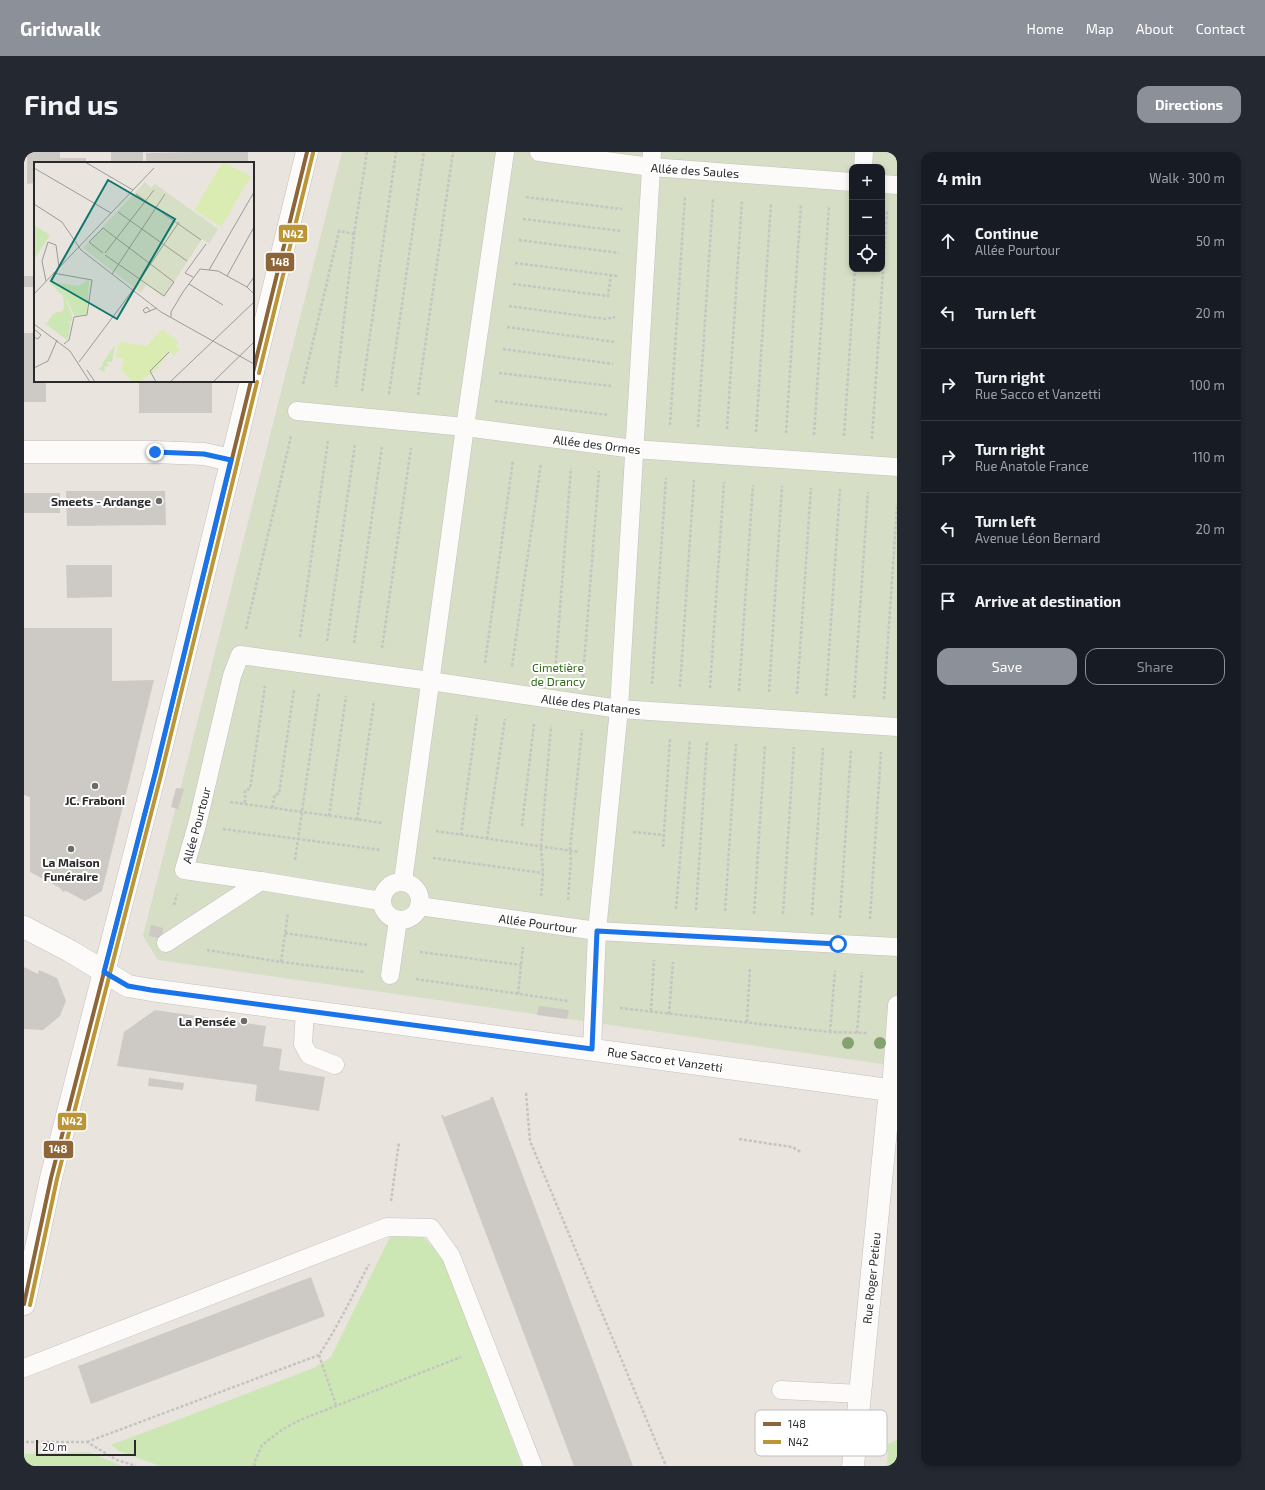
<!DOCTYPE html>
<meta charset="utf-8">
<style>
:root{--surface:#171b24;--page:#242831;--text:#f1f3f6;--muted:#9ea1a6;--line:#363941;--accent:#8c9099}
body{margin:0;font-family:"Exo 2",sans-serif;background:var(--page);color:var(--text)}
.controls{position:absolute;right:12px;top:12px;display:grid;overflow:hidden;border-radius:8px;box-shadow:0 2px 6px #0003}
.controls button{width:36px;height:36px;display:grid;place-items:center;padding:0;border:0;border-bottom:1px solid var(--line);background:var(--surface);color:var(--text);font:20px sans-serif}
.scale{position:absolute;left:12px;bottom:10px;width:100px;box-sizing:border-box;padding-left:4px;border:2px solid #2a2a2a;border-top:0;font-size:11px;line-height:14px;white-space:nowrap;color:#2a2a2a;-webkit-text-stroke:3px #fff;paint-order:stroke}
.stop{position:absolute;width:12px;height:12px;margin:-9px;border:3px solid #1a73e8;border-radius:50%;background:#fff}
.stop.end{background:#1a73e8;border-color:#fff;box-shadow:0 1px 4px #0008}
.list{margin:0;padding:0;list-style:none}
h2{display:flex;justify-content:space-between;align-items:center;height:52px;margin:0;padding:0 16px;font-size:17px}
h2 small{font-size:13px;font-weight:400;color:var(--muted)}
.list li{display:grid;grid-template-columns:26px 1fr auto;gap:12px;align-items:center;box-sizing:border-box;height:72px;padding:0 16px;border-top:1px solid var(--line)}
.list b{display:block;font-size:15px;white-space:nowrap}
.list p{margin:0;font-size:13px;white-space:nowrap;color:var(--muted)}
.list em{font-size:13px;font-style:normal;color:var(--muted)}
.actions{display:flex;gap:8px;padding:12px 16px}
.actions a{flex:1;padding:9px 0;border:1px solid var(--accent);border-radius:12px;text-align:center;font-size:14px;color:var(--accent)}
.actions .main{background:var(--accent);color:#fff}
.icon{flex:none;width:22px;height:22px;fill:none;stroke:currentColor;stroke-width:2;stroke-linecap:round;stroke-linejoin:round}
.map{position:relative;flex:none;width:873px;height:1314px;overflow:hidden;border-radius:12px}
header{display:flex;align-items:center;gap:24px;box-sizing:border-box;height:56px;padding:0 20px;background:var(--accent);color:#fff}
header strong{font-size:19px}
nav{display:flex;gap:22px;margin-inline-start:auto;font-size:14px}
.intro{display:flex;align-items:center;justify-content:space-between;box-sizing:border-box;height:96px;padding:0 24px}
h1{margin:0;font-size:28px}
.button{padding:10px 18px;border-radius:12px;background:var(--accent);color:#fff;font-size:14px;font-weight:700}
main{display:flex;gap:24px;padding:0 24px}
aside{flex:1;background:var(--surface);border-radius:12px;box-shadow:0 2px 6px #0003}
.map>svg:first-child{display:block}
.green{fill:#cde7b4}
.cemetery{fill:#d6dec5;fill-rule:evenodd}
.building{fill:#cdcac6}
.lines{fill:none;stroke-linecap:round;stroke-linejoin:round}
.service-casing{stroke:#c2c0c0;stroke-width:19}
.minor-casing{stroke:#c2c0c0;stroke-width:23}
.secondary-casing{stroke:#c2c0c0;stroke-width:23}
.path{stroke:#c5c4c3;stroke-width:2.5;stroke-dasharray:3 2;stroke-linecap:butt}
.service{stroke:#fcfbfa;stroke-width:18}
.minor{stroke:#fcfbfa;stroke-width:22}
.secondary{stroke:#fcfbfa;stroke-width:22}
.bus-1-casing{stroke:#fff;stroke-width:7}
.bus-2-casing{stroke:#fff;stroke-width:7}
.bus-1{stroke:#8d6539;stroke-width:4}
.bus-2{stroke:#bc9537;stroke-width:4}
.tree{fill:#82a36e}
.route{stroke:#1a73e8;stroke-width:5}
.poi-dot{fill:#6d6b69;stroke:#fff;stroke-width:1.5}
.labels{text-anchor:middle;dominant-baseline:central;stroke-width:4;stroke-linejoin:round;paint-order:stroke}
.street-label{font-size:12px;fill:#2a2a2a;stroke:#fff}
.poi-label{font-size:12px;font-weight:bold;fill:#2a2a2a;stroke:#fff;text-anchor:end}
.park-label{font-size:12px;fill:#2d6d13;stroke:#fff}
.inset-road{fill:none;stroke:#9d9a96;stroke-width:1}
.view{fill:#0f766e;fill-opacity:0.15;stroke:#0f766e;stroke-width:2}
.inset-edge{fill:none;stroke:#2a2a2a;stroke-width:2}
.key{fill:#fff;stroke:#bfbfbf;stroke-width:1}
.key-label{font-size:11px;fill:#2a2a2a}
.line-badge{stroke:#fff;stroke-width:1.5}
.badge-label{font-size:11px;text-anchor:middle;font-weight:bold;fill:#fff}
</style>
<header>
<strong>Gridwalk</strong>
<nav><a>Home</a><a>Map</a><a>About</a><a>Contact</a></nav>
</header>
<div class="intro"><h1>Find us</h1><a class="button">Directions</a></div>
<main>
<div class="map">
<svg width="873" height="1314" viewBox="0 0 873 1314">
<rect width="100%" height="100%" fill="#e9e4de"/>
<g class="green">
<path d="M385,1080L400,1086L419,1106L498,1314H136L95,1299L87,1293L290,1216L307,1205L366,1085Z"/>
<path d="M873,1288V1314H863L864,1292Z"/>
<path d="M65,1300L98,1314H0V1302Z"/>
</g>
<path class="cemetery" d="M318,0H873V914L134,808L119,784ZM828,15H858V117H828Z"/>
<g class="building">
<path d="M3,0H36V6H62V11H11V31L3,32Z"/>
<rect x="87" y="0" width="32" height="11"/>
<path d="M169,0H224V11H122V1Z"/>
<rect x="0" y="124" width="11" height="11"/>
<path d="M0,181H11V229H22V250H0Z"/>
<rect x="115" y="229" width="73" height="32"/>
<path d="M42,339H141L142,373L43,374Z"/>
<rect x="0" y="341" width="36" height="20"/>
<path d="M42,413H88V445L43,446Z"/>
<path d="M0,476H88V529L130,528L78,739L61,749L42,739L39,740L36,736L6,720V645L0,643Z"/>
<path d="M152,636L160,637L154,657L147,655Z"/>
<path d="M127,773L139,776L138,784L134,786L125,784Z"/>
<path d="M0,815L14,822L15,818L33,826L42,849L36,864L19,878L0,877Z"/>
<path d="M515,854L545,858L543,867L513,863Z"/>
<path d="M131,858L242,874L239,894L258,897L255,918L301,925L295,959L231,949L233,933L93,914L100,880Z"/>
<path d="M125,926L160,931L159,938L124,934Z"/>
<path d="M466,945H469L609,1314H550L417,963H419L420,965L467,947Z"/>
<path d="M287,1125L301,1164L67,1252L54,1214Z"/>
</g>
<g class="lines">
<defs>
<g id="service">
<path d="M515,0L627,15L828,30"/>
<path d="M839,15L840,0"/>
<path d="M858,32L873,33"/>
<path d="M273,259L441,275L610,297L873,315"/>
<path d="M379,729L441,275L481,0"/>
<circle cx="377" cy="749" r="19"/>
<path d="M357,749L237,729L160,718L173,673L208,524L216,503L406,529L595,557L873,575"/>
<path d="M395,754L573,779L873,795"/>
<path d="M142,791L237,729"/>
<path d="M366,823L374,768"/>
<path d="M281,858L279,892L285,903L311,913"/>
<path d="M568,897L573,779L595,557L628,0"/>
<path d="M867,938L873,853"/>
<path d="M0,1216L363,1075L407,1076L427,1104L509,1314"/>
<path d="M757,1238L836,1242"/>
</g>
<g id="minor">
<path d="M0,300H131L180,302L207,308"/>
<path d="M0,775L46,799L104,834L127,838L873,939"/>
<path d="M829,1314L864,957L867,938"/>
</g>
<g id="secondary">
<path d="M229,220L283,0"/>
<path d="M0,1152L27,1026L131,622L227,229"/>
</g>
</defs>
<use href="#service" class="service-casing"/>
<use href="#minor" class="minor-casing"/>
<use href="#secondary" class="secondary-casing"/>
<g class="path">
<path d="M502,45L598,57"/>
<path d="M499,67L597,79"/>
<path d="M330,82L343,0"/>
<path d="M495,88L595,101"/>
<path d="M491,111L594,124"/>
<path d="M489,132L584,144L587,123"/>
<path d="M485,154L582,167L591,165"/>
<path d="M483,175L591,190"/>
<path d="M479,197L589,212"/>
<path d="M475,221L587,234"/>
<path d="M279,232L315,79L330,82L312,235"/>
<path d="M338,239L372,0"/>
<path d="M365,242L400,0"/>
<path d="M394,243L429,0"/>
<path d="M471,249L585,263"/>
<path d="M646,273L661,44"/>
<path d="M674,275L689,47"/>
<path d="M703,277L718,48"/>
<path d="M732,280L747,51"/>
<path d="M762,281L777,52"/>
<path d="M790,283L805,54"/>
<path d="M820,284L831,117"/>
<path d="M848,287L863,59"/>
<path d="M222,477L267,284"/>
<path d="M276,485L304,288"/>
<path d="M303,489L331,292"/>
<path d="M330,491L358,294"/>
<path d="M358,496L387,296"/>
<path d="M461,511L489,308"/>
<path d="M488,514L517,311"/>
<path d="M531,521L547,316"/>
<path d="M559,525L575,319"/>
<path d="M628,532L642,326"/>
<path d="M656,535L670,328"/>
<path d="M686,536L700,330"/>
<path d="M715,539L729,333"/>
<path d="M745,540L758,334"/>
<path d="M773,542L787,336"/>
<path d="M802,544L816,337"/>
<path d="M830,546L844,340"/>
<path d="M860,547L873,354"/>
<path d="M206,650L359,671"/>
<path d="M221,651V638L226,637L241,534"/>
<path d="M248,656L251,642H255L270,537"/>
<path d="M305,664L322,544"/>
<path d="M333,668L350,549"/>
<path d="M498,674L510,572"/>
<path d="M199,677L357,698"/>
<path d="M412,679L555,700"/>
<path d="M609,680L640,683"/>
<path d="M437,683L453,563"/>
<path d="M463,687L481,567"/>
<path d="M639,695L646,587"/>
<path d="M409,706L519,721"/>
<path d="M271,708L295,541"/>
<path d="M517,744L519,721L517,694L527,574"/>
<path d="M544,748L547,706L546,698L558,578"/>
<path d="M150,753L153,742"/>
<path d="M652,757L666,589"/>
<path d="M672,758L683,589"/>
<path d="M701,759L712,592"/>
<path d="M730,762L741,593"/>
<path d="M759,762L770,595"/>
<path d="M788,763L799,596"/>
<path d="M816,766L827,599"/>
<path d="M846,767L857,600"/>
<path d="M261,781L343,793"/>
<path d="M183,798L257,810L340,820"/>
<path d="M396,800L497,813"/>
<path d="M257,810L264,761"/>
<path d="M392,827L544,849"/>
<path d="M494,842L499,795"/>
<path d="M596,856L806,880L844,881"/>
<path d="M627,859L630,808"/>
<path d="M645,862L649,810"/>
<path d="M723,870L726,815"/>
<path d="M806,880L811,819"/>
<path d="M833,881L838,820"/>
<path d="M502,941L506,989L642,1314"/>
<path d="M715,987L768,995L777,1000"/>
<path d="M367,1049L375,990"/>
<path d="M295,1203L312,1253"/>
<path d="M2,1290H63L93,1308L112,1314"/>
<path d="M63,1290L295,1203C314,1174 329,1143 345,1112"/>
<path d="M231,1314L230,1311L238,1293L259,1277L276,1268L437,1205"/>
</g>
<use href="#service" class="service"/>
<use href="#minor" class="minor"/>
<use href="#secondary" class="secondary"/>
<defs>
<g id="bus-1">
<path d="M229,220L283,0"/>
<path d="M0,1152L27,1026L131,622L227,229"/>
</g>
<g id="bus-2">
<path d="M235,221L289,1"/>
<path d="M6,1153L33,1027L137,623L233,230"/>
</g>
</defs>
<use href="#bus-1" class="bus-1-casing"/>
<use href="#bus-2" class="bus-2-casing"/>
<use href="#bus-1" class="bus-1"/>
<use href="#bus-2" class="bus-2"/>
</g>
<g class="tree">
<circle cx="824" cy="891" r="6"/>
<circle cx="856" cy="891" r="6"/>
</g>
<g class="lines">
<path class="route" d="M131,300L180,302L207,308L131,622L80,820L104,834L127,838L568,897L573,779L814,792"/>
</g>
<g class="poi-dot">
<circle cx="135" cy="349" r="4"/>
<circle cx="71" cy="634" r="4"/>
<circle cx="47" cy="697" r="4"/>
<circle cx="220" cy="869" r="4"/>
</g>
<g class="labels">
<g class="street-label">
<text transform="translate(671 18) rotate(4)">Allée des Saules</text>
<text transform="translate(573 292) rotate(7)">Allée des Ormes</text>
<text transform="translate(567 552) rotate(7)">Allée des Platanes</text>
<text transform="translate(172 673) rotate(-75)">Allée Pourtour</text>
<text transform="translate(514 771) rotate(8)">Allée Pourtour</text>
<text transform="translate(641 907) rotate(8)">Rue Sacco et Vanzetti</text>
<text transform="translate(847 1126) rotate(-84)">Rue Roger Petieu</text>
</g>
<g class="poi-label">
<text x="127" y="349">Smeets - Ardange</text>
<text x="71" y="648" text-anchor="middle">JC. Fraboni</text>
<text x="47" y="710" text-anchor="middle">La Maison<tspan x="47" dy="14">Funéraire</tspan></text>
<text x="212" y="869">La Pensée</text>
</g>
<g class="park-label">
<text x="534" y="515">Cimetière<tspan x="534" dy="14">de Drancy</tspan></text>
</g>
</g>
<g transform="translate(10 10)">
<rect width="220" height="220" fill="#e9e4de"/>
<path d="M0,63L16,73L0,98ZM55,117L53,152L41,154L24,121L45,124ZM17,118L28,128L38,153V159L34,161H37L35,170L30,167L35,171L33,178L9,160L13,161L20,151L29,149L30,144L29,134L15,120ZM81,183L78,200H72L75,204L70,205L71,210L64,207L69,204L68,202Z" fill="#cde7b4"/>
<path d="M111,20L117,26L121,22L184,67L175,82L168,77L130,135L112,123L107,131L49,86Z" fill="#d6dec5"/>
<path d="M189,0L217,14L187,65L160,48ZM128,167L145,181L142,184L146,188L140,193L136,190L120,210L105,220H99L87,208L90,197L82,195L85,180L113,184Z" fill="#daecb1"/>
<path class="inset-road" d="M51,0L99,28M0,6L77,51M102,32L167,78M0,42L28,60L47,88L127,150L220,202M84,50L153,99M69,91L55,80L69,66L140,120L130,134L71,93M71,91L120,28M175,108L220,30M19,111L58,118L53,153L40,155L35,178L30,182M78,112L131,32M193,114L220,65M159,115L151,111L172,82M12,119L8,99L14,80L22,83L25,105M155,122L189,143M213,125L220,115M0,132L120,6M116,149L113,145L109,148L111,151L123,146M137,155V150L149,130L166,107L184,109L213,125L220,132M0,162L36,189L56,220M0,167L7,173L4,177L0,175M45,200L99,128L145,60M0,206L14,199L23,178M53,208L61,220M122,220L116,209L135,190M136,220L220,140M179,220L220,180"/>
<path class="view" d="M74,18L141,57L83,157L17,119Z"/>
<rect width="220" height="220" class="inset-edge"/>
</g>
<rect x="731" y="1258" width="132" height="46" rx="6" class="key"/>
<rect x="739" y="1270" width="18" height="4" fill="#8d6539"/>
<rect x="739" y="1288" width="18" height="4" fill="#bc9537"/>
<g class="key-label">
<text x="764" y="1276">148</text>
<text x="764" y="1294">N42</text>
</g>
<g class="line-badge">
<rect x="254" y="72" width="30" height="19" rx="4" fill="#bc9537"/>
<rect x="241" y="100" width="30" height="20" rx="4" fill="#8d6539"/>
<rect x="33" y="960" width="30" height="19" rx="4" fill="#bc9537"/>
<rect x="19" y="988" width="31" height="19" rx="4" fill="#8d6539"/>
</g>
<g class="badge-label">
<text x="269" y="86">N42</text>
<text x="256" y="114">148</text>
<text x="48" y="973">N42</text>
<text x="34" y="1001">148</text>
</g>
</svg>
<div class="controls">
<button>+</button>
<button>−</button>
<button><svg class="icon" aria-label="locate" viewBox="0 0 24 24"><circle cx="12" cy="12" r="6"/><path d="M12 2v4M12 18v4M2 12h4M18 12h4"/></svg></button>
</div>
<div class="scale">20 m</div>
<div class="stop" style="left:814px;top:792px"></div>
<div class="stop end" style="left:131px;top:300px"></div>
</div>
<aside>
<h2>4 min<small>Walk · 300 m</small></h2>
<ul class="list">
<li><svg class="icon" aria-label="ahead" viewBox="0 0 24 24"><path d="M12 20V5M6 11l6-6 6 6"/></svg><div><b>Continue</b><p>Allée Pourtour</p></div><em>50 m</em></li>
<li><svg class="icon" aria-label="left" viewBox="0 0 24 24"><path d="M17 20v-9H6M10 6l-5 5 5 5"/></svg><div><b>Turn left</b></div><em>20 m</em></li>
<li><svg class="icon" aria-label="right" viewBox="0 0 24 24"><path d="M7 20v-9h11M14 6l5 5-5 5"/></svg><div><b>Turn right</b><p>Rue Sacco et Vanzetti</p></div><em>100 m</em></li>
<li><svg class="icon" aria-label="right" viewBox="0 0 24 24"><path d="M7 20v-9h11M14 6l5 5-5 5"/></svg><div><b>Turn right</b><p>Rue Anatole France</p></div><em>110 m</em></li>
<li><svg class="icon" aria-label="left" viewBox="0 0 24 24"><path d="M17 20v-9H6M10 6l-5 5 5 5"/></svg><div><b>Turn left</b><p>Avenue Léon Bernard</p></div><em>20 m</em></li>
<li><svg class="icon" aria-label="arrive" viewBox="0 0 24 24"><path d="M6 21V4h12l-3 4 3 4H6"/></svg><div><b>Arrive at destination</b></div></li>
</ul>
<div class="actions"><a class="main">Save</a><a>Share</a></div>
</aside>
</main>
